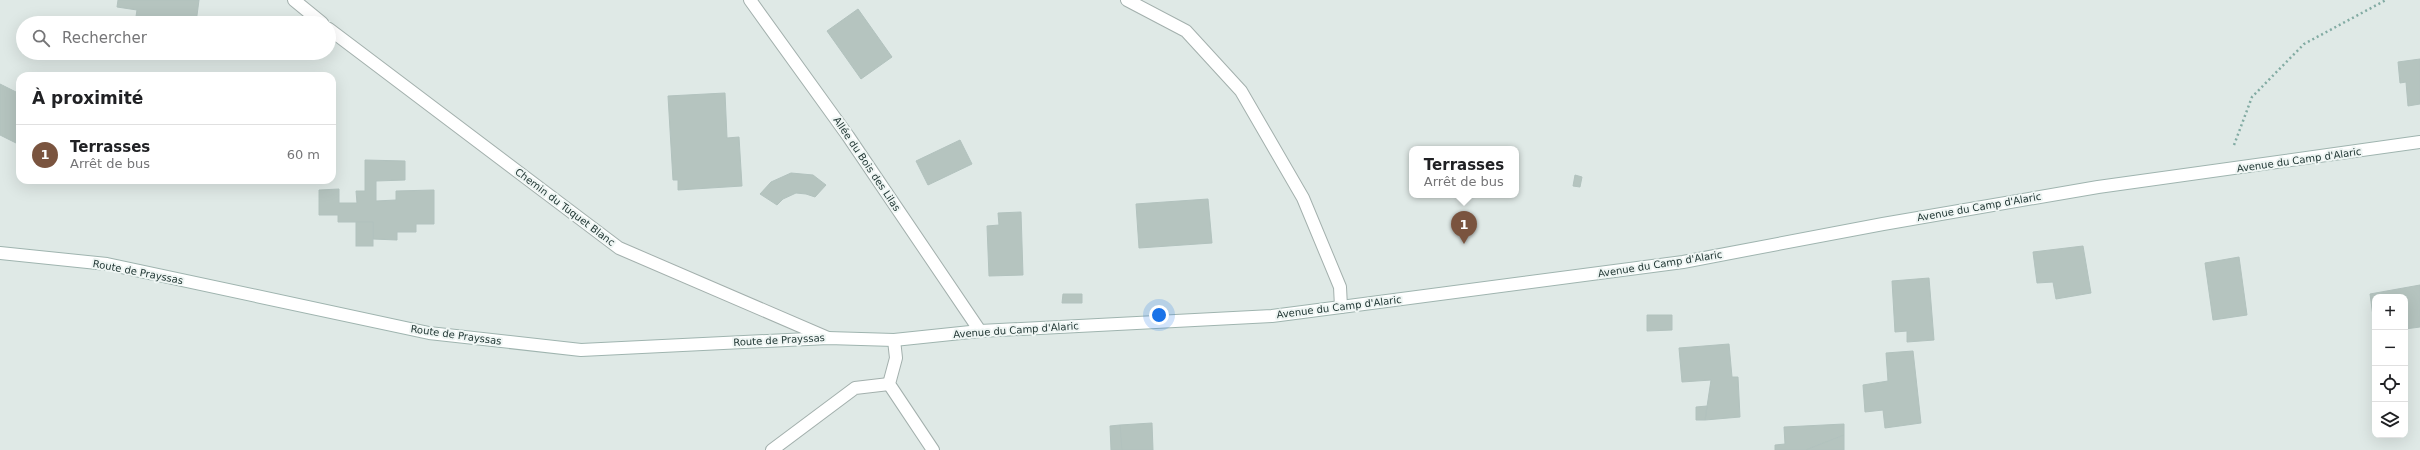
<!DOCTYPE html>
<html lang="fr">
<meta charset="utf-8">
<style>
:root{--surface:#fff;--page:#f2f2f2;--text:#202124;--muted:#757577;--line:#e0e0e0;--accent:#7a543f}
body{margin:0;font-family:"DejaVu Sans",sans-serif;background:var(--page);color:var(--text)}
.controls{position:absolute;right:12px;bottom:12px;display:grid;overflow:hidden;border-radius:8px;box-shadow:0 4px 16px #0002}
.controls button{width:36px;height:36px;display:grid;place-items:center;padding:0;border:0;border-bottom:1px solid var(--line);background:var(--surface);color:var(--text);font:20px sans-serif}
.you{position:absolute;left:1159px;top:315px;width:14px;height:14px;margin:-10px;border:3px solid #fff;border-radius:50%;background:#1a73e8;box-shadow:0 0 0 6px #1a73e833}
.badge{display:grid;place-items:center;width:26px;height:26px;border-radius:50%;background:var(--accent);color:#fff;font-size:13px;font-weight:700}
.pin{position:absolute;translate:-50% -33px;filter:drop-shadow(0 1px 2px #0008)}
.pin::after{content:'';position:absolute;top:21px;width:14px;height:12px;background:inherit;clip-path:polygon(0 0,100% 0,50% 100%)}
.popup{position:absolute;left:1409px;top:146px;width:110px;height:52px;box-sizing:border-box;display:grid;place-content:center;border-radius:8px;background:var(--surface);filter:drop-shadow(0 1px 3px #0005);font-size:13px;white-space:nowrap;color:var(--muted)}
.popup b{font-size:15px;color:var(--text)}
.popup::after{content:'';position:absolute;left:50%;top:100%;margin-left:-8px;border:8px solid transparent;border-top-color:var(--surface)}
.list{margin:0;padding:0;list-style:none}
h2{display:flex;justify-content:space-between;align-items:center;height:52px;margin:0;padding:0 16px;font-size:17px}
h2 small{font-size:13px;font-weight:400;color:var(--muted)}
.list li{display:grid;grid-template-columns:26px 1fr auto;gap:12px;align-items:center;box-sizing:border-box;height:60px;padding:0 16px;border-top:1px solid var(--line)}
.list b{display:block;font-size:15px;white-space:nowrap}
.list p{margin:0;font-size:13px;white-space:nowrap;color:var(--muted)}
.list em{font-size:13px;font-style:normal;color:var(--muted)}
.icon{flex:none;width:22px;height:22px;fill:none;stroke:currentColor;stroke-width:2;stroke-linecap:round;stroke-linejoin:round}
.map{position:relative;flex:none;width:2420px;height:450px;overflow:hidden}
.search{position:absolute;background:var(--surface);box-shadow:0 4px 16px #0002;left:16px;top:16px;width:320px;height:44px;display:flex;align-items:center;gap:10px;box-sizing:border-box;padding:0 14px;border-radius:22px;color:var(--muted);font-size:15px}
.panel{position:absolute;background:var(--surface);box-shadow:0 4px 16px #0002;left:16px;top:72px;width:320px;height:112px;border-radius:12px}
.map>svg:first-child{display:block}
.building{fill:#b5c4bf;stroke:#b2c2be}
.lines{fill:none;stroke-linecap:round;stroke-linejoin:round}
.service-casing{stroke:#a3b0ad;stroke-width:14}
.minor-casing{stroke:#a3b0ad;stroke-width:14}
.secondary-casing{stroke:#9fb4af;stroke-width:14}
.path{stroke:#82aba3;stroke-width:2.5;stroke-dasharray:2 3;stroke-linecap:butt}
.service{stroke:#fff;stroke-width:12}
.minor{stroke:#fff;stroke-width:12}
.secondary{stroke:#fff;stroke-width:12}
.labels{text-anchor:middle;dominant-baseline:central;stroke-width:4;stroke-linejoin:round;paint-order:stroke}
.street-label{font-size:10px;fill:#223835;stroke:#eff6f4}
</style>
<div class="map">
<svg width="2420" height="450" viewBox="0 0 2420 450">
<rect width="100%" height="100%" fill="#dfe9e6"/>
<g class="building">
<path d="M118,0H199L196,23H135L137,10L117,7Z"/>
<path d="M858,9L892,57L861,79L827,31Z"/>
<path d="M2420,59V104L2408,106L2406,82L2400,83L2398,62Z"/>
<path d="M0,84L20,94V145L0,135Z"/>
<path d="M725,93L727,138L739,137L742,186L678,190V180H673L668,96Z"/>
<path d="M960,140L972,164L928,185L916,161Z"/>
<path d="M365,160L405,161V180L376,181V201L396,200V191L434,190V224H416V232H397V240L373,239V222H338V215H319V190L339,189V203H357L356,191H365Z"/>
<path d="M791,173L813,175L826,185L815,197L806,194L796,193L783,199L777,205L760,194L771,182Z"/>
<path d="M1575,175L1582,177L1580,187L1573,186Z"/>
<path d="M1208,199L1212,243L1139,248L1136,204Z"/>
<path d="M1021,212L1023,275L989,276L987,226L999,225L998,213Z"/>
<rect x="356" y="222" width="17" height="24"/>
<path d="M2083,246L2091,293L2056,299L2053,282L2037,283L2033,252Z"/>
<path d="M2239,257L2247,315L2213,320L2205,263Z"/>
<path d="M1929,278L1934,340L1907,342V331L1895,332L1892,281Z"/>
<path d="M2420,285V327L2405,329V297H2375V331L2370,294Z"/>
<path d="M1063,294H1082V303H1062Z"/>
<path d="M1647,315H1672V330L1647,331Z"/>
<path d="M1729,344L1732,377H1738L1740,417L1705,420L1711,380L1682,382L1679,348Z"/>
<path d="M1913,351L1921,423L1885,428L1883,410L1865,412L1863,385L1888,381L1886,353Z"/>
<path d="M1707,406L1705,420H1696V407Z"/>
<path d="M1152,423L1153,450H1120V425Z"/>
<path d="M1844,424V435L1806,450H1775V445L1785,444L1784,427Z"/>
<path d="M1120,425L1122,450H1111L1110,426Z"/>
<path d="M1844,435V450H1806Z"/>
</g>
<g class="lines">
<defs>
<g id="service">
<path d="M1127,0L1186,31L1241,91L1303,198L1340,287L1341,307"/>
<path d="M772,450L855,388L889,384"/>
</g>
<g id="minor">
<path d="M294,0L322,23"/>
<path d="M750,0L848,136L980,331"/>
<path d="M329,29L619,248L828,338"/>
<path d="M894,340L896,358L889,384L933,450"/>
</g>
<path id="secondary" d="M0,253L107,264L429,333L581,350L828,338L894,340L980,331L1272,316L1341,307L1683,262L1883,224L2098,187L2420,142"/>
</defs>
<use href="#service" class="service-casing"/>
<use href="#minor" class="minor-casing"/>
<use href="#secondary" class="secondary-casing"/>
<path class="path" d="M2234,145L2252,97L2304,44L2386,0"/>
<use href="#service" class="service"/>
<use href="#minor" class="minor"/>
<use href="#secondary" class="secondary"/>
</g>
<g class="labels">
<g class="street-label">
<text transform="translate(2299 160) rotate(-8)">Avenue du Camp d'Alaric</text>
<text transform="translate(867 164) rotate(56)">Allée du Bois des Lilas</text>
<text transform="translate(565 207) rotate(37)">Chemin du Tuquet Blanc</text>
<text transform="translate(1979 207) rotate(-10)">Avenue du Camp d'Alaric</text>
<text transform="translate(1660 264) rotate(-9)">Avenue du Camp d'Alaric</text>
<text transform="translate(138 272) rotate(11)">Route de Prayssas</text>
<text transform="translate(1339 307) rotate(-7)">Avenue du Camp d'Alaric</text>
<text transform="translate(1016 330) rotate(-4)">Avenue du Camp d'Alaric</text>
<text transform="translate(456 335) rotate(8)">Route de Prayssas</text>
<text transform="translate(779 340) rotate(-3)">Route de Prayssas</text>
</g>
</g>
</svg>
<div class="controls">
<button>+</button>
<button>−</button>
<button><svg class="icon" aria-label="locate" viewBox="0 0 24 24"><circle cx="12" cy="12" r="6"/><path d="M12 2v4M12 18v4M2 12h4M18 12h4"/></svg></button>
<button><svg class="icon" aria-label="layers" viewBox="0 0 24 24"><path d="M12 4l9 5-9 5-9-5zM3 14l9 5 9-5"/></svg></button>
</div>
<div class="you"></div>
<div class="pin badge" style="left:1464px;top:244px">1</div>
<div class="popup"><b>Terrasses</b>Arrêt de bus</div>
<div class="search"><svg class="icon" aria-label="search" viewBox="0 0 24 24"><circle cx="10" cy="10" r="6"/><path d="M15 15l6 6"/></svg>Rechercher</div>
<section class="panel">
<h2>À proximité<small></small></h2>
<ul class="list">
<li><span class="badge">1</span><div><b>Terrasses</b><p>Arrêt de bus</p></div><em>60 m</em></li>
</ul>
</section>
</div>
